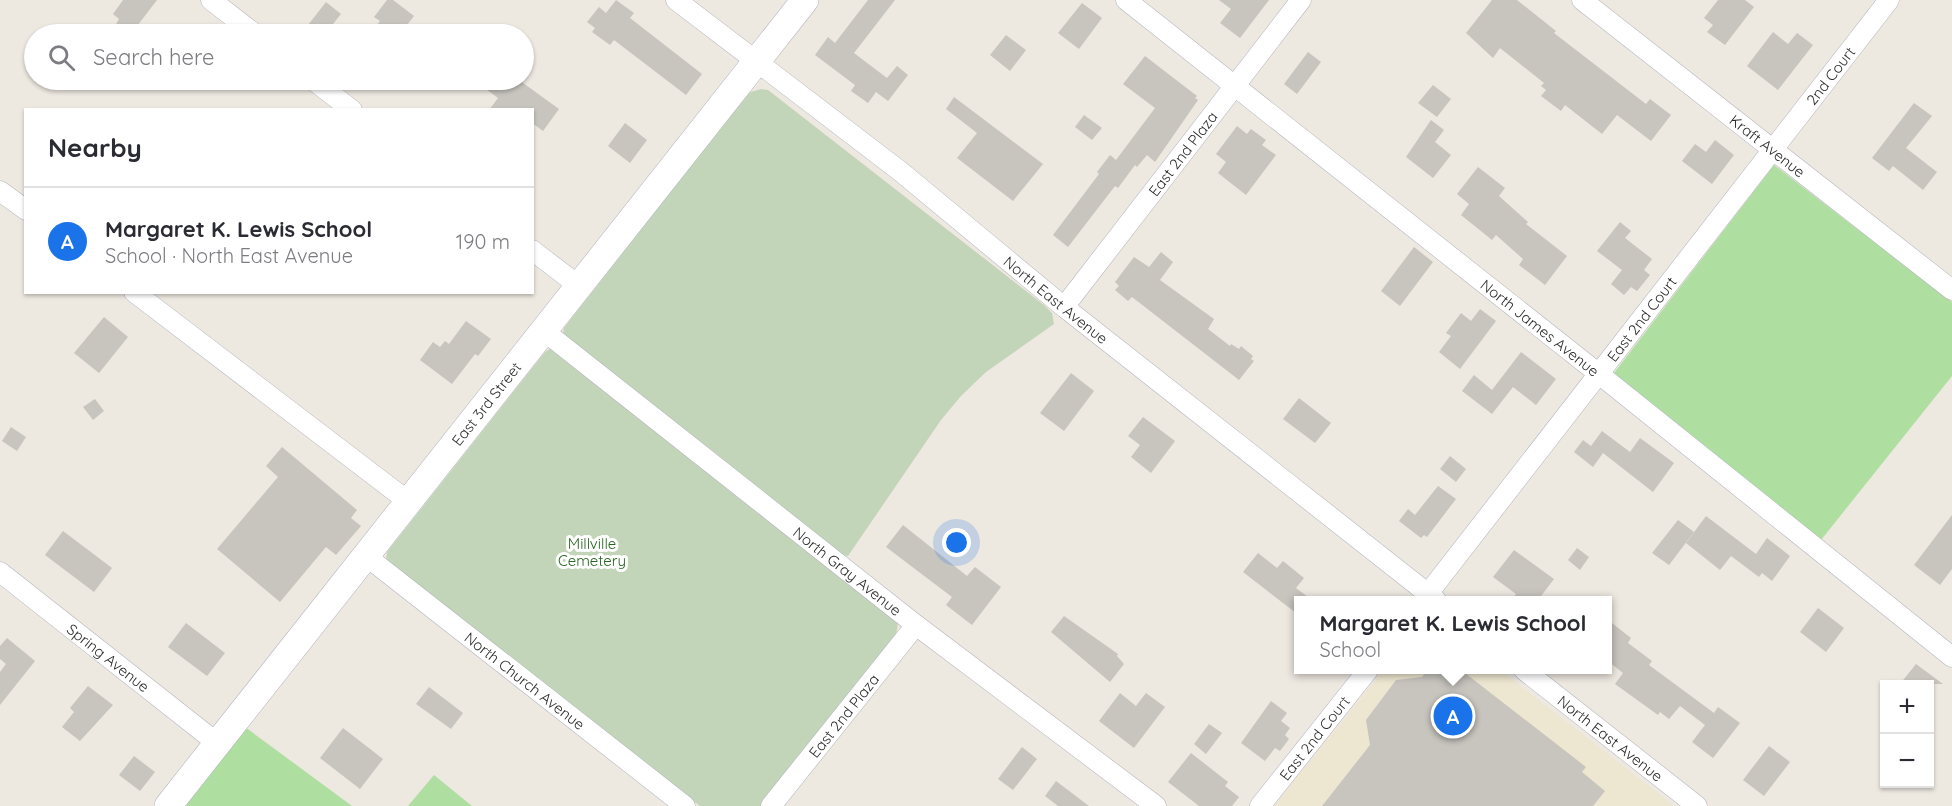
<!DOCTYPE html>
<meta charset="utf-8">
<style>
:root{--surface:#fff;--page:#f7f7f7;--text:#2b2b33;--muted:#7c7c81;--line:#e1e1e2;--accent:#1a73e8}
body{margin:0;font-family:Quicksand,sans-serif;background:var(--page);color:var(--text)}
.controls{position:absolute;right:18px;bottom:18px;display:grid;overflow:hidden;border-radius:0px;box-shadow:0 2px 4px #0004}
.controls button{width:54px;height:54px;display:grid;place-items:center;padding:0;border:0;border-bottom:2px solid var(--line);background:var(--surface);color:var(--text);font:30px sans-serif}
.you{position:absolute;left:957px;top:543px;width:21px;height:21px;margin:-15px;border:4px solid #fff;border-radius:50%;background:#1a73e8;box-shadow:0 0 0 9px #1a73e833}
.badge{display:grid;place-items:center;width:39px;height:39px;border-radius:50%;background:var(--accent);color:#fff;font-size:20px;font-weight:700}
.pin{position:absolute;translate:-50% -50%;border:3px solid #fff;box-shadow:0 2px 6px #0006}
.popup{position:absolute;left:1294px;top:596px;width:318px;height:78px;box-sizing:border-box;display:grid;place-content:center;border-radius:0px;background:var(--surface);filter:drop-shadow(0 2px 4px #0005);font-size:20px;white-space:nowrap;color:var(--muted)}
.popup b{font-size:22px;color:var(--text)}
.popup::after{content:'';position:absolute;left:50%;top:100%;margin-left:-12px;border:12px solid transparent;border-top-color:var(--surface)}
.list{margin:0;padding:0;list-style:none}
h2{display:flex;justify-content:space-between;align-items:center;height:78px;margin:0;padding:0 24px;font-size:26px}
h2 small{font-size:20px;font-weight:400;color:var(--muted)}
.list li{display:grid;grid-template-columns:39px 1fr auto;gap:18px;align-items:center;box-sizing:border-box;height:108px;padding:0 24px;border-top:2px solid var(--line)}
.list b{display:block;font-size:22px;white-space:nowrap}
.list p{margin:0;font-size:20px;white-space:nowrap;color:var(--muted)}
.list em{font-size:20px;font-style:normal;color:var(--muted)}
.icon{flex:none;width:33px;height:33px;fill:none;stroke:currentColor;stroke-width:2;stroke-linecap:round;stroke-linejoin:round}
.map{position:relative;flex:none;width:1952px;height:806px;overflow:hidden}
.search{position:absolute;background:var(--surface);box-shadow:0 2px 4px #0004;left:24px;top:24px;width:510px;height:66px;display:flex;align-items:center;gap:15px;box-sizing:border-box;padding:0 21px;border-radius:33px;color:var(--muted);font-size:22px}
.panel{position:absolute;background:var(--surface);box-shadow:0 2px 4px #0004;left:24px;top:108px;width:510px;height:186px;border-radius:0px}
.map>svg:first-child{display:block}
.education{fill:#ede6d0}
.green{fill:#afdfa0}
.cemetery{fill:#c3d5b8}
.building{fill:#c8c5bf}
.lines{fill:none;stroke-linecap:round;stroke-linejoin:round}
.street-casing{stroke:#b3b4be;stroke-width:21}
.secondary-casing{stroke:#b3b4be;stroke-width:28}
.street{stroke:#fff;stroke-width:20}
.secondary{stroke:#fff;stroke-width:27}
.labels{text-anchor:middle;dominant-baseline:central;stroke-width:6;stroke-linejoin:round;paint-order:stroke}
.street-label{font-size:15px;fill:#2c2c2c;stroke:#fff}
.park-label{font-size:15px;fill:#276520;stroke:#fff}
</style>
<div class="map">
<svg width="1952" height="806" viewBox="0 0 1952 806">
<rect width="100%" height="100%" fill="#ede8e0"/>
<path class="education" d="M1384,670H1500L1674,806H1274Z"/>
<g class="green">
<path d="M1774,165L1952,302V376L1821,540L1614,373Z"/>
<path d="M245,727L352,806H183Z"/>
<path d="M434,775L472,806H408Z"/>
</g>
<g class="cemetery">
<path d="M761,89L768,90L1044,305L1052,313L1054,324L986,372L961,396L941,420L848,556L843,555L563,334L564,328L744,98L751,92Z"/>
<path d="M550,349L893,616L898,623L896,635L762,806H700L386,560L387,552L545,352Z"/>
</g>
<g class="building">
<path d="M123,0H157L131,34H126L115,26L119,19L113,14Z"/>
<path d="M387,0H393L414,16L400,34H370L380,21L374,17Z"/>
<path d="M616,0L634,13L630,18L702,74L686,95L614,40L610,45L592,32L595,28L587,22L599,7L606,13Z"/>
<path d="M868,0H895L854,53L887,78L897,66L908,75L888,101L876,92L868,103L851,91L855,85L815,55L828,37L835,43Z"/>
<path d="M1219,0H1269L1240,38L1220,23L1231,9Z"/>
<path d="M1492,0H1517L1556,31L1554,33L1646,104L1650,99L1671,115L1651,141L1617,115L1602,134L1565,105L1561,111L1541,96L1546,90L1541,86L1544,83L1500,48L1493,58L1466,33Z"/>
<path d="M1718,0H1745L1754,7L1725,45L1707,32L1713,25L1704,18Z"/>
<path d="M326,2L341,14L325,34H301Z"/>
<path d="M1082,3L1102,18L1079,49L1058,33Z"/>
<path d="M1773,32L1788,44L1797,33L1813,45L1778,90L1747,66Z"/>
<path d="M1006,35L1026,50L1010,71L990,55Z"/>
<path d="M1308,52L1321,62L1297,94L1284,84Z"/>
<path d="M1145,56L1197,96L1195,98L1198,100L1155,162L1147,155L1137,167L1135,165L1118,188L1115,186L1068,247L1053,235L1099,174L1097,172L1110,155L1116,160L1155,108L1123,84Z"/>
<path d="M474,80H519L559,109L543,131L532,123V110H489L498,98Z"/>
<path d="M1433,85L1451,99L1437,117L1418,103Z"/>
<path d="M954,97L1043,164L1013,201L957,158L977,133L946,109Z"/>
<path d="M1914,103L1932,116L1906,148L1937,172L1923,190L1893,166L1889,171L1872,158Z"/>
<path d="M1084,115L1102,128L1092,140L1075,127Z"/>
<path d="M1431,120L1444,130L1435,142L1451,155L1433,178L1406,157Z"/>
<path d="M625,123L647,140L630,163L608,146Z"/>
<path d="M1237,126L1247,134L1251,129L1266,140L1262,145L1276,155L1246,195L1218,173L1226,162L1216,154Z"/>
<path d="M1715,140L1734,155L1712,184L1682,161L1695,144L1706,152Z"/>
<path d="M1478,167L1505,188L1499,196L1528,222L1526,224L1567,256L1545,285L1519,265L1523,259L1496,235L1492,240L1461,215L1469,204L1457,194Z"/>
<path d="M1620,222L1631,231L1625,238L1652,259L1644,270L1650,275L1637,291L1631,287L1624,295L1611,284L1622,270L1597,251Z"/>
<path d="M1414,247L1433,262L1400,306L1381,291Z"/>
<path d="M1161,252L1173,262L1160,280L1214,319L1208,329L1230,346L1231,344L1239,349L1241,346L1253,356L1251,359L1254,361L1239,380L1132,297L1128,301L1115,290L1119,286L1115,282L1134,257L1149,267Z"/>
<path d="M1480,309L1496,321L1460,369L1439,352L1451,336L1446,333L1461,313L1471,321Z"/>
<path d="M104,317L128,337L99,373L74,353Z"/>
<path d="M466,321L491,339L478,356L475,354L452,384L420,360L433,342L440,347L445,341L449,344Z"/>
<path d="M1521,352L1556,379L1536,405L1513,387L1492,414L1462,391L1474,375L1492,390Z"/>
<path d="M1071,373L1094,391L1064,431L1040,413Z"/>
<path d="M1299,398L1331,423L1315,443L1283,419Z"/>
<path d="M95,399L104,411L93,420L83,407Z"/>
<path d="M1143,417L1175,441L1151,473L1131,457L1140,445L1128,436Z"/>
<path d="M11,427L26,437L17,451L2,441Z"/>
<path d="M1602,431L1630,452L1640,438L1674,463L1653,492L1603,453L1593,467L1574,452L1583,440L1591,446Z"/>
<path d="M282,447L357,510L351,518L361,526L336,555L326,547L280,602L217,549L278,477L266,466Z"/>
<path d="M1450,456L1466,469L1456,482L1440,469Z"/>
<path d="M1438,486L1456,499L1427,537L1424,535L1421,538L1399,521L1408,509L1415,515Z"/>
<path d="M1952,515V569L1940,585L1914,565Z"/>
<path d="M1706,516L1756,554L1767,538L1790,556L1772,581L1762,573L1759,577L1731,556L1720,570L1686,543Z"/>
<path d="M1678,520L1694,532L1669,565L1652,553Z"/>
<path d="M903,525L967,576L975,567L1001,587L972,625L946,605L952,597L886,547Z"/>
<path d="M63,531L112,568L94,592L45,555Z"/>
<path d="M1577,548L1589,557L1580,570L1568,560Z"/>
<path d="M1514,550L1554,579L1538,600H1511L1516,594L1493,577Z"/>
<path d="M1258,553L1277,568L1283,561L1304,578L1296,588L1308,597L1306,600H1299L1296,613L1243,572Z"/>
<path d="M1818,608L1844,628L1826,652L1800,632Z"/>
<path d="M1064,616L1118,654L1117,656L1124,664L1110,682L1051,632Z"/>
<path d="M1608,620L1631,638L1628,643L1652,661L1649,665L1714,713L1718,707L1740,723L1713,758L1692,742L1705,725L1680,706L1669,719L1660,712L1658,715L1615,684L1623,673L1608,661Z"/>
<path d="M186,623L225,653L207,676L168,647Z"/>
<path d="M7,638L35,661L0,705V672L6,664L0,659V646Z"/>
<path d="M1916,664L1943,684H1900Z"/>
<path d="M1428,669H1450L1461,678L1465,673L1586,767L1582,772L1605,791L1593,806H1322L1370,745L1366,720L1396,680L1422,677Z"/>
<path d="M88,686L113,705L80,741L62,727L74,712L70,708Z"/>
<path d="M429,687L463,713L451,729L416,704Z"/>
<path d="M1120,693L1136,706L1146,693L1165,707L1134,748L1099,721Z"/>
<path d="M1271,701L1287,713L1281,721L1290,728L1285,735L1289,739L1280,751L1275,748L1265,761L1241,743Z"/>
<path d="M1209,724L1222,733L1206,754L1194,744Z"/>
<path d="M343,728L383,759L360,789L320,758Z"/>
<path d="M1769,746L1790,762L1764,796L1743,780Z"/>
<path d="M1022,747L1037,759L1013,790L998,779Z"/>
<path d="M1191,753L1228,782L1225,786L1239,797L1232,806H1199L1168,782Z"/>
<path d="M134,756L155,772L140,791L119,775Z"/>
<path d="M1056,781L1089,806H1058L1045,796Z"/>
</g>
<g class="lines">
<defs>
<g id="street">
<path d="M211,0L255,34"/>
<path id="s1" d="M676,0L900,171L1064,307L1436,600"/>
<path id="s2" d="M1126,0L1599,374L1952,657"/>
<path id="s3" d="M1582,0L1952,290"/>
<path d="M313,80L352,110"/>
<path d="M0,191L26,210"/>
<path d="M532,250L579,286"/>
<path d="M134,292L409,502"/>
<path id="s4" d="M1064,307L1301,0"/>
<path id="s5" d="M544,331L916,625L1156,806"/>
<path id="s6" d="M366,556L685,806"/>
<path id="s7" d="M0,572L217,743"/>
<path id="s8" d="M1423,600L1889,0"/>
<path id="s9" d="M1524,670L1697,806"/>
<path id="s10" d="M771,806L916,625"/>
<path id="s11" d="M1260,806L1368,670"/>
</g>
<g id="secondary">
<path id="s12" d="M168,806L805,0"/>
</g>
</defs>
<use href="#street" class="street-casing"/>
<use href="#secondary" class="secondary-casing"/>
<use href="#street" class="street"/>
<use href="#secondary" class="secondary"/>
</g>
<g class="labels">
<g class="street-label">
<text stroke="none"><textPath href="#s8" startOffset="664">2nd Court</textPath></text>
<text stroke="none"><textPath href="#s3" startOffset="236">Kraft Avenue</textPath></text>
<text stroke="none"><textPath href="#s4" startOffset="194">East 2nd Plaza</textPath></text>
<text stroke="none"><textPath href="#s1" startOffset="484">North East Avenue</textPath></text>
<text stroke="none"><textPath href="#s8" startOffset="356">East 2nd Court</textPath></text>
<text stroke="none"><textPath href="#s2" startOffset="528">North James Avenue</textPath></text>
<text stroke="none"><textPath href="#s12" startOffset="513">East 3rd Street</textPath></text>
<text stroke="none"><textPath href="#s5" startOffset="387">North Gray Avenue</textPath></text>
<text stroke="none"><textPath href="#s7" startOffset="138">Spring Avenue</textPath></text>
<text stroke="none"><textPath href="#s6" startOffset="202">North Church Avenue</textPath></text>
<text stroke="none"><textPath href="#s10" startOffset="116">East 2nd Plaza</textPath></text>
<text stroke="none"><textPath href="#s11" startOffset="87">East 2nd Court</textPath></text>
<text stroke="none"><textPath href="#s9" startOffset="110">North East Avenue</textPath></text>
</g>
<g class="park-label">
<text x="592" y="543">Millville<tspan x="592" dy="17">Cemetery</tspan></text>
</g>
</g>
</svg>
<div class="controls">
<button>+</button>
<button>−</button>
</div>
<div class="you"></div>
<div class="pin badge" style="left:1453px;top:716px">A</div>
<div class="popup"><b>Margaret K. Lewis School</b>School</div>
<div class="search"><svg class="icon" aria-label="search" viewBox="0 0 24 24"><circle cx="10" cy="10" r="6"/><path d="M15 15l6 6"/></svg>Search here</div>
<section class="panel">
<h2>Nearby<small></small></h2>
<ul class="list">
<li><span class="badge">A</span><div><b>Margaret K. Lewis School</b><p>School · North East Avenue</p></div><em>190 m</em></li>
</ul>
</section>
</div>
